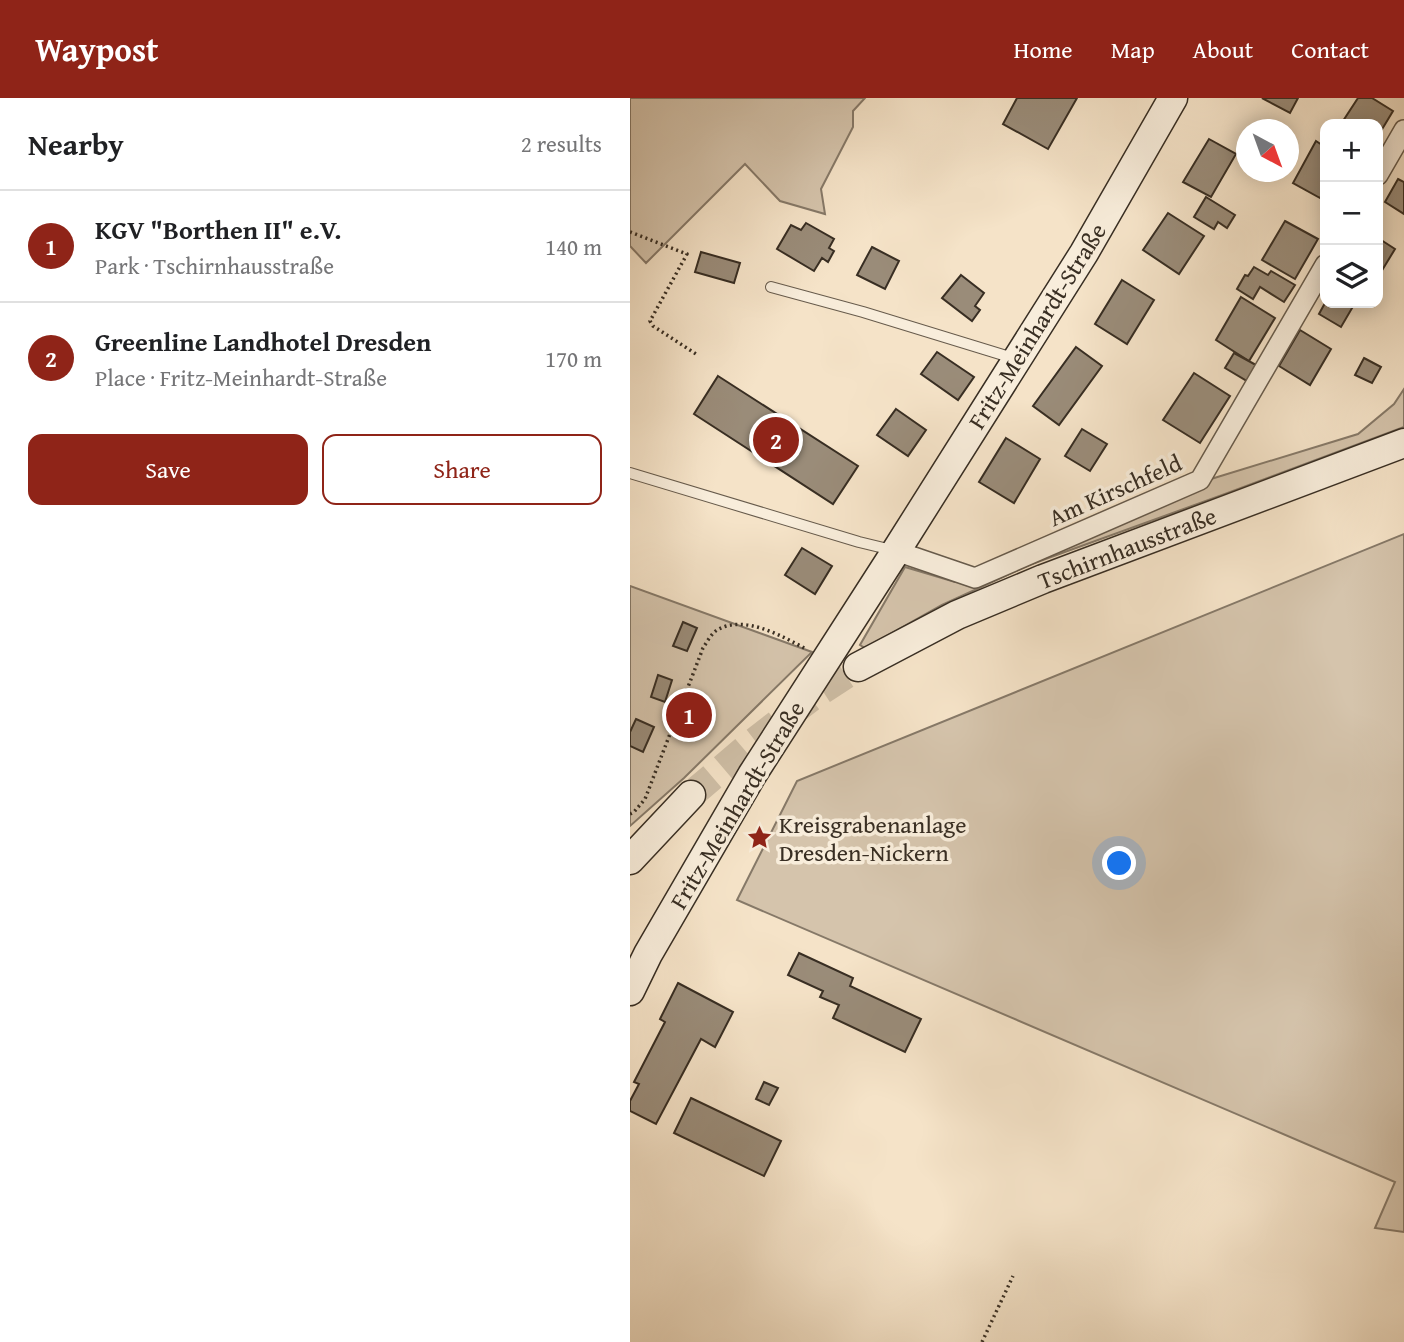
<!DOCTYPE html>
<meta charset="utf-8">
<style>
:root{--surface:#fff;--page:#f2f2f2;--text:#202124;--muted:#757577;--line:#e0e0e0;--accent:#8f2418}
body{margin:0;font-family:"Gentium Book Plus",serif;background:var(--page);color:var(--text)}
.controls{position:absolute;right:21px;top:21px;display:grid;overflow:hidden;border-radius:14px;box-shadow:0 4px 18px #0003}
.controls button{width:63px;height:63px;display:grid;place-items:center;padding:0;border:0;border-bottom:2px solid var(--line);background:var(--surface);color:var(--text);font:35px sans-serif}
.compass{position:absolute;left:606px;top:21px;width:63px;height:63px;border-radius:50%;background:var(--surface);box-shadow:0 4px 18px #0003;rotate:139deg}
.you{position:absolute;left:490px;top:766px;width:24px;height:24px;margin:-18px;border:5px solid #fff;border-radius:50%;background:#1a73e8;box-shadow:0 0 0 10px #1a73e833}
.badge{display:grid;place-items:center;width:46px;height:46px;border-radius:50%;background:var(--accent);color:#fff;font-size:23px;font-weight:700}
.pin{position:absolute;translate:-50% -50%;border:4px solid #fff;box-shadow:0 2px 7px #0006}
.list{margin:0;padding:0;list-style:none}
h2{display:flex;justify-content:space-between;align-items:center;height:91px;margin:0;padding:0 28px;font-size:30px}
h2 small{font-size:23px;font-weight:400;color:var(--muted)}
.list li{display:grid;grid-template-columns:46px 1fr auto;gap:21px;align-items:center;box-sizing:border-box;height:112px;padding:0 28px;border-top:2px solid var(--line)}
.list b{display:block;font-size:26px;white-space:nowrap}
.list p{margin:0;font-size:23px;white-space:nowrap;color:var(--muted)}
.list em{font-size:23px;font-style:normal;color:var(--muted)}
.actions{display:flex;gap:14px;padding:21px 28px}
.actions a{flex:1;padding:16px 0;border:2px solid var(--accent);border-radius:14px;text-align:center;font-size:24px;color:var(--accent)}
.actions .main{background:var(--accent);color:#fff}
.icon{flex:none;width:38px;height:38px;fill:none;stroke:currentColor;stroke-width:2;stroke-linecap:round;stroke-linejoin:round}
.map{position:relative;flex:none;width:774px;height:1244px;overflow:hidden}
header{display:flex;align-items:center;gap:42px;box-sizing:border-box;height:98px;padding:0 35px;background:var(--accent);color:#fff}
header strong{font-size:33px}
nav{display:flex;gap:38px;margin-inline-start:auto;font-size:24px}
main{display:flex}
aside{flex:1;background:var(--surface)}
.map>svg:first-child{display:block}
.green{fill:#d5c4ac;stroke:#867968;stroke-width:2}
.building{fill:#9a8c79;stroke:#382e23;stroke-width:2}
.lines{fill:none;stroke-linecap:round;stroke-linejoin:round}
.secondary-tunnel{stroke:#cfbfa7;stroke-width:28;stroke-dasharray:28 14;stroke-linecap:butt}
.lane-casing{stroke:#675b4c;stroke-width:12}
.street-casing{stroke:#675b4c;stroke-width:22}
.secondary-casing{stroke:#382e23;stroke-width:31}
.path{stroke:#382e23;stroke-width:3.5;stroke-dasharray:2 3.5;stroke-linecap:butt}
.lane{stroke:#f8eddb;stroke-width:10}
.street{stroke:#f8eddb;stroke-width:19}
.secondary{stroke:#f8eddb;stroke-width:28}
.labels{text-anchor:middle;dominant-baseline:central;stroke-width:7;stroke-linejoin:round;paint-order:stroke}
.street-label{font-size:24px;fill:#382e23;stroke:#f8eddb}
.poi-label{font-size:24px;fill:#382e23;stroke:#f8eddb;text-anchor:start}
</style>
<header>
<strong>Waypost</strong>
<nav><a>Home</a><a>Map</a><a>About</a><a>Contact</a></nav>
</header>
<main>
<aside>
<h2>Nearby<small>2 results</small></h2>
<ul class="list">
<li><span class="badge">1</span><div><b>KGV &quot;Borthen II&quot; e.V.</b><p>Park · Tschirnhausstraße</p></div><em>140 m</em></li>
<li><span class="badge">2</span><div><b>Greenline Landhotel Dresden</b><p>Place · Fritz-Meinhardt-Straße</p></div><em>170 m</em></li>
</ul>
<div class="actions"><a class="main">Save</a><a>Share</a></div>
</aside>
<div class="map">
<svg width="774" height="1244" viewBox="0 0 774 1244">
<rect width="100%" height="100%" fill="#f5e3c8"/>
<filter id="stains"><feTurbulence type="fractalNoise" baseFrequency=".00286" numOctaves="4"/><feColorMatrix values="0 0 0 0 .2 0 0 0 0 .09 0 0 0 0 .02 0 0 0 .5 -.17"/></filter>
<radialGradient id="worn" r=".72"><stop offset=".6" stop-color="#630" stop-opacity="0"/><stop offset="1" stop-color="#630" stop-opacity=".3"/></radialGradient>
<g class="green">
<path d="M0,0H235L223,13V29L191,91L195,116L150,103L115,66L16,165L0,148Z"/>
<path d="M774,291V329L595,396L399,467L312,507L235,550L230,547L275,469L325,484L353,481L581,381L728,336L764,306Z"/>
<path d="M774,436V1134L745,1130L765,1084L107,802L167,683Z"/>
<path d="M0,488L182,554L54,680L0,728Z"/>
</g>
<g class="building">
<path d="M387,0H447L418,51L373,26Z"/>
<path d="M632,0H668L660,15Z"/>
<path d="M728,0H742L763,13L748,38V26H711Z"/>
<path d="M579,41L606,56L581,99L553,84Z"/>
<path d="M686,43L695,49V92L690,100L663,85Z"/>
<path d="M768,81L774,84V116L755,104Z"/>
<path d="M576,99L605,117L597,130L588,124L584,131L564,119Z"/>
<path d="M538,115L574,138L549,176L513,152Z"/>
<path d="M655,123L688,141L665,181L632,162Z"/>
<path d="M176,125L204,141L199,150L204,153L198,164L192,160L184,173L147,151L161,127L171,132Z"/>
<path d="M748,140L765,151L748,179Z"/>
<path d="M242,149L269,163L255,191L227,177Z"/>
<path d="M71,154L110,165L104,185L65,174Z"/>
<path d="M624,169L638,177L641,173L665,187L654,204L630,189L623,201L607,191L615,177L618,178Z"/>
<path d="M331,177L354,195L345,208L350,212L342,223L312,200Z"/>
<path d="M492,182L524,202L497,246L465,226Z"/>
<path d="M611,199L645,220L619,263L586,242Z"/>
<path d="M695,205H725L711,229L689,216Z"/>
<path d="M670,232L701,251L680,287L649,268Z"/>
<path d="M446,249L472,268L429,327L403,308Z"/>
<path d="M307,254L344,279L328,302L291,276Z"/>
<path d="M604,255L626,267L617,283L595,270Z"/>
<path d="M734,260L751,269L742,285L725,277Z"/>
<path d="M564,275L600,298L570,345L533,322Z"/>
<path d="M88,278L228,368L203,406L64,316Z"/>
<path d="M266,311L296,332L278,358L247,337Z"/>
<path d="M452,331L477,346L460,373L435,358Z"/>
<path d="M376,340L410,361L384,405L349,384Z"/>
<path d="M172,450L202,468L185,496L155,477Z"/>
<path d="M53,524L67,530L57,553L43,548Z"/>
<path d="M28,577L42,582L35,604L21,599Z"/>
<path d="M6,621L24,629L13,654L0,648V634Z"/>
<path d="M169,855L223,880L220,888L291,921L275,954L203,920L209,907L190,899L193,893L158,877Z"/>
<path d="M48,885L103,914L85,949L71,941L26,1026L0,1013V1003L9,986L4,984L35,924L30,921Z"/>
<path d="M134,984L148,990L139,1007L126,1001Z"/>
<path d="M61,1000L151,1043L134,1078L44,1035Z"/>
</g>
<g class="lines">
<path class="secondary-tunnel" d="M61,697L121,646L182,599L228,569"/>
<defs>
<g id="lane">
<path d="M141,189L233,214L383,260"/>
<path d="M0,375L229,444L262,452"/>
</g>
<g id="street">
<path d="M748,77L774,32"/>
<path d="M266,453L345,480L570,382L695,167"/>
</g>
<g id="secondary">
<path d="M228,569L327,517L413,481L774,345"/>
<path d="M0,762L61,697"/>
<path d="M0,893L18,856L122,677L266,453L454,155L543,0"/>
</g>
</defs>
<use href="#lane" class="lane-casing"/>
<use href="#street" class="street-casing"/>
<use href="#secondary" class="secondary-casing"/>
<g class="path">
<path d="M0,134L57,156L20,223L23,228L66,256"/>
<path d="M0,716L4,714L15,701L73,550C77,544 81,536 87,532C114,516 152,538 176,551"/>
<path d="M352,1244L383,1178"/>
</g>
<use href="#lane" class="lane"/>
<use href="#street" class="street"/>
<use href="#secondary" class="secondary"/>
</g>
<defs>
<symbol id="sight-bare" viewBox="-9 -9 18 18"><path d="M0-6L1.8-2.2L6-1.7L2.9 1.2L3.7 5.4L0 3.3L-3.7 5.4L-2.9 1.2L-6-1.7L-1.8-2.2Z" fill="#8f2418" stroke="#f8eddb" stroke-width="2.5" paint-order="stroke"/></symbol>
</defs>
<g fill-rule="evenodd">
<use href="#sight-bare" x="112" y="722" width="35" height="35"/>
</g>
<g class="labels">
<g class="street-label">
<text transform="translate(407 228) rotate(-58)">Fritz-Meinhardt-Straße</text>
<text transform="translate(485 392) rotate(-24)">Am Kirschfeld</text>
<text transform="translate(497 450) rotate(-21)">Tschirnhausstraße</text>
<text transform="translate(107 707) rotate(-59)">Fritz-Meinhardt-Straße</text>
</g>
<g class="poi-label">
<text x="149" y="726">Kreisgrabenanlage<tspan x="149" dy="28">Dresden-Nickern</tspan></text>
</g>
</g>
<rect width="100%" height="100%" filter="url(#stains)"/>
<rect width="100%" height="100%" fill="url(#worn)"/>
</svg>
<div class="controls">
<button>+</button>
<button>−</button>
<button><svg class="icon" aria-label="layers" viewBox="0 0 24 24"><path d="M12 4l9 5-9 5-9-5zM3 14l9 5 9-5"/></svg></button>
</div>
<svg class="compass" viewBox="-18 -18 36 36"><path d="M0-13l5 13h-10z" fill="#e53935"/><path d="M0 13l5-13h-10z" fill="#757577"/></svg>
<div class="you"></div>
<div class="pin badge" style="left:59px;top:617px">1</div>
<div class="pin badge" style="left:146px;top:342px">2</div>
</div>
</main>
